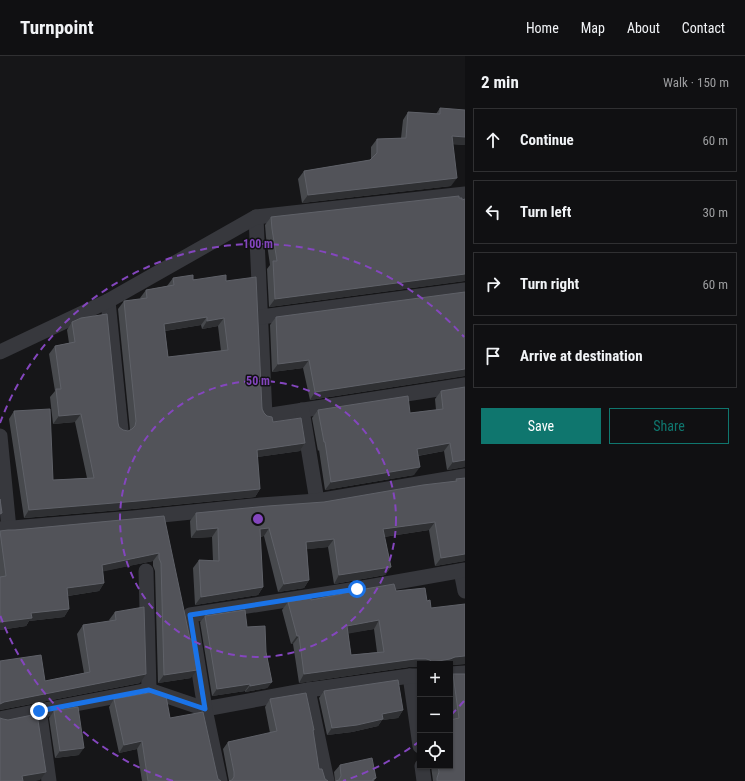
<!DOCTYPE html>
<meta charset="utf-8">
<style>
:root{--surface:#101012;--page:#1e1e20;--text:#f1f3f6;--muted:#9c9d9f;--line:#303032;--accent:#0f766e}
body{margin:0;font-family:"Roboto Condensed",sans-serif;background:var(--page);color:var(--text)}
.controls{position:absolute;right:12px;bottom:12px;display:grid;overflow:hidden;border-radius:0px;box-shadow:0 1px 3px #0004}
.controls button{width:36px;height:36px;display:grid;place-items:center;padding:0;border:0;border-bottom:1px solid var(--line);background:var(--surface);color:var(--text);font:20px sans-serif}
.stop{position:absolute;width:12px;height:12px;margin:-9px;border:3px solid #1a73e8;border-radius:50%;background:#fff}
.stop.end{background:#1a73e8;border-color:#fff;box-shadow:0 1px 4px #0008}
.list{margin:0;padding:0;list-style:none}
h2{display:flex;justify-content:space-between;align-items:center;height:52px;margin:0;padding:0 16px;font-size:17px}
h2 small{font-size:13px;font-weight:400;color:var(--muted)}
.list li{display:grid;grid-template-columns:26px 1fr auto;gap:12px;align-items:center;box-sizing:border-box;height:64px;margin:0 8px 8px;padding:0 8px;border:1px solid var(--line);border-radius:0px}
.list b{display:block;font-size:15px;white-space:nowrap}
.list em{font-size:13px;font-style:normal;color:var(--muted)}
.actions{display:flex;gap:8px;padding:12px 16px}
.actions a{flex:1;padding:9px 0;border:1px solid var(--accent);border-radius:0px;text-align:center;font-size:14px;color:var(--accent)}
.actions .main{background:var(--accent);color:#fff}
.icon{flex:none;width:22px;height:22px;fill:none;stroke:currentColor;stroke-width:2;stroke-linecap:round;stroke-linejoin:round}
.map{position:relative;flex:none;width:465px;height:725px;overflow:hidden}
header{display:flex;align-items:center;gap:24px;box-sizing:border-box;height:56px;padding:0 20px;background:var(--surface);border-bottom:1px solid var(--line)}
header strong{font-size:19px}
nav{display:flex;gap:22px;margin-inline-start:auto;font-size:14px}
main{display:flex}
aside{flex:1;background:var(--surface)}
.map>svg:first-child{display:block}
.lines{fill:none;stroke-linecap:round;stroke-linejoin:round}
.minor{stroke:#37383d;stroke-width:15}
.wall{fill:#47494d;fill-rule:evenodd}
.shaded-wall{fill:#2f3033}
.building{fill:#525359;stroke:#5f6168;fill-rule:evenodd}
.route{stroke:#1a73e8;stroke-width:5}
.ring{fill:none;stroke:#8446be;stroke-width:2;stroke-dasharray:7 5}
.centre{fill:#8446be;stroke:#111113;stroke-width:2}
.ring-label{font-size:12px;text-anchor:middle;font-weight:bold;fill:#8446be;stroke:#111113;stroke-width:3;stroke-linejoin:round;paint-order:stroke}
</style>
<header>
<strong>Turnpoint</strong>
<nav><a>Home</a><a>Map</a><a>About</a><a>Contact</a></nav>
</header>
<main>
<div class="map">
<svg width="465" height="725" viewBox="0 0 465 725">
<rect width="100%" height="100%" fill="#161618"/>
<g class="lines">
<g class="minor">
<path d="M256,161L265,360L465,329"/>
<path d="M108,245L121,374"/>
<path d="M261,261L465,234"/>
<path d="M0,296L108,245L256,161L465,138"/>
<path d="M302,354L317,445"/>
<path d="M0,380L9,473"/>
<path d="M0,473L133,462L261,449L317,445L465,420"/>
<path d="M461,515L465,535"/>
<path d="M450,618L465,617"/>
<path d="M410,620L420,690"/>
<path d="M149,634L205,653L308,634"/>
<path d="M39,655L149,634L146,515"/>
<path d="M0,663L39,655L41,667L49,725"/>
<path d="M422,710L424,725"/>
<path d="M220,725L205,653L190,559L357,533L465,514"/>
<path d="M327,725L308,634L410,620H420"/>
</g>
</g>
<g class="wall">
<path d="M440,52L465,89L453,88L451,130L302,147L298,123L304,115L370,104L371,103V91L377,83L401,82L403,64L408,56L436,58Z"/>
<path d="M459,142L462,144L464,225L269,251L267,213L270,209L266,181L265,169L271,161Z"/>
<path d="M173,222L226,225L264,357L273,366L305,387L300,395L257,401L260,433L255,441L132,453L24,462L9,363L14,355L53,424L87,422L75,366L53,368L50,341L55,335L49,298L55,290L69,287L67,274L72,266L119,371L123,374L128,375L130,374L118,253L124,245L141,243L140,242L146,234L167,230ZM201,269L202,273L218,270L221,295L168,301L165,275Z"/>
<path d="M276,261L464,320L310,344L303,312L272,316L270,269Z"/>
<path d="M441,335L464,411L447,414L444,395L418,400L414,419L325,434L319,394L318,395L312,362L318,354L410,357L436,354L435,343Z"/>
<path d="M456,423L464,505L435,510L429,474L384,481L391,511L385,519L334,528L328,491L307,493L309,524L304,532L278,536L264,480L260,481L263,531L258,539L195,549L193,512L199,504L213,505L212,481L191,482L190,465L196,457L324,446L455,425Z"/>
<path d="M164,460L191,622L158,627L155,515L153,510V505L103,515L104,527L99,535L68,540L69,553L64,561L29,565L26,570L0,574V475Z"/>
<path d="M396,535L427,545L465,608L450,609V608H420L409,611L299,627L293,588H291L282,554L288,546L311,544L341,539L342,537ZM374,573L377,596L351,599L348,577Z"/>
<path d="M115,556L140,627L0,654V605L45,625L84,617L77,578L83,569L110,565L109,564Z"/>
<path d="M205,560L247,571L266,596L272,626L267,632L245,636V635L212,640L200,566Z"/>
<path d="M453,618H465V725H433L431,710H450L453,663L450,644V623Z"/>
<path d="M324,635L403,654L398,662L382,664L378,670L352,676L327,679L319,642Z"/>
<path d="M114,643L170,662L217,719L218,723L221,725H142L137,693L119,697L109,651Z"/>
<path d="M270,643L314,674L313,675L319,713L325,723L328,725H229L223,693L228,686L270,677L265,651Z"/>
<path d="M54,655L79,699L55,702L49,662Z"/>
<path d="M340,709L376,722L374,725H335L334,716Z"/>
</g>
<g class="shaded-wall">
<path d="M452,80L465,81V89L446,88Z"/>
<path d="M457,122L451,130L302,147L308,139Z"/>
<path d="M465,218V225L269,251L275,243Z"/>
<path d="M207,261L201,269L158,276L164,268Z"/>
<path d="M224,262L218,270L202,273L207,265Z"/>
<path d="M309,304L303,312L272,316L278,308Z"/>
<path d="M465,313V320L310,344L315,336Z"/>
<path d="M81,358L75,366L53,368L59,360Z"/>
<path d="M305,387L300,395L251,402L257,394Z"/>
<path d="M450,387L444,395L411,401L417,393Z"/>
<path d="M465,404V411L447,414L453,406Z"/>
<path d="M420,411L414,419L325,434L331,426Z"/>
<path d="M260,433L255,441L132,453L24,462L29,454Z"/>
<path d="M435,466L429,474L377,482L383,473Z"/>
<path d="M218,472L212,481L191,482L197,474Z"/>
<path d="M269,472L264,480L254,481L260,473Z"/>
<path d="M334,483L328,491L300,494L306,486Z"/>
<path d="M159,497L153,505L96,517L102,509Z"/>
<path d="M465,498V505L435,510L441,502Z"/>
<path d="M391,511L385,519L334,528L339,519Z"/>
<path d="M309,524L304,532L278,536L284,528Z"/>
<path d="M104,527L99,535L61,541L67,532Z"/>
<path d="M263,531L258,539L195,549L201,541Z"/>
<path d="M69,553L64,561L29,565L26,570L0,574V566L31,557Z"/>
<path d="M379,564L374,573L341,579L347,570Z"/>
<path d="M297,580H299L293,588H291Z"/>
<path d="M465,600V608L450,609V608H430L432,606L455,601Z"/>
<path d="M415,603H426L430,604L427,608H420V611H409L299,627L304,618Z"/>
<path d="M197,614L191,622L158,627L164,619Z"/>
<path d="M146,618L140,627L0,654V648L4,646Z"/>
<path d="M272,626L267,632L245,636L250,630Z"/>
<path d="M250,628L245,635L212,640L217,633Z"/>
<path d="M403,654L398,662L382,664L378,670L352,676L327,679L332,672L382,658Z"/>
<path d="M142,685L137,693L119,697L124,689Z"/>
<path d="M84,692L79,699L55,702L60,695Z"/>
<path d="M46,716L40,724L36,725H18L22,720Z"/>
</g>
<g class="building">
<path d="M440,52L465,54V81L452,80L457,122L308,139L304,115L370,104L377,97V83L406,82L408,56L440,58Z"/>
<path d="M459,140V142H462V144L465,143V218L275,243L273,205H277L272,173L271,161Z"/>
<path d="M193,219V224L226,219V225L256,221L262,353L264,357L267,360L272,361L273,366L301,362L305,387L257,394L260,433L138,445L29,454L14,355L50,353L53,424L94,422L81,358L59,360L56,333H61L55,290L75,286L72,266L81,262L107,258L118,367L119,371L123,374L128,375L132,373L135,370L136,365L124,245L147,242L146,234L174,229L173,222ZM207,261V265L224,262L228,294L168,301L164,268Z"/>
<path d="M465,236V313L315,336L309,304L278,308L276,261Z"/>
<path d="M465,331V404L453,406L450,387L417,393L420,411L331,426L325,386H324L318,354L408,340L410,357L443,353L441,335Z"/>
<path d="M465,422V498L441,502L435,466L383,473L391,511L339,519L334,483L306,486L309,524L284,528L269,472L260,473L263,531L201,541L199,504L219,505L218,472L197,474L196,457L268,450L324,446L423,429L457,425L456,423Z"/>
<path d="M0,443L2,457L0,458Z"/>
<path d="M164,460L190,583H192L197,614L164,619L161,507L159,502V497L102,509L104,527L67,532L69,553L31,557L32,562L0,566V521L6,520L0,475L8,474H15Z"/>
<path d="M394,528L396,535L425,532L427,545L430,544L431,552L465,548V600L455,601L450,603L432,606L430,604L426,603H415L304,618L299,580H297L288,546L311,542V544L342,538V537ZM379,564L384,596L351,599L347,570Z"/>
<path d="M144,551L146,618L4,646L0,648V605L41,599L45,625L90,616L83,569L116,564L115,556Z"/>
<path d="M245,554L247,571L265,570L266,596L272,626L250,630V628L217,633L205,560Z"/>
<path d="M453,618H465V725H437V722L439,716L438,710H450V664L459,662Z"/>
<path d="M398,624L403,654L382,658L383,663L357,669L332,672L324,635Z"/>
<path d="M154,636L166,640L170,662L203,656L217,719L218,723L221,725H148L142,685L124,689L114,643Z"/>
<path d="M306,637L314,674H313L319,713H322L325,723L328,725H229L232,724L234,721V716L228,686L277,675L270,643Z"/>
<path d="M78,651L84,692L60,695L54,655Z"/>
<path d="M37,658L46,716L22,720L23,725H0V662L3,663L8,664Z"/>
<path d="M372,702L376,722L373,723V725H336L339,724L341,720L340,709Z"/>
</g>
<g class="lines">
<path class="route" d="M39,655L149,634L205,653L190,559L357,533"/>
</g>
<g class="ring">
<circle cx="258" cy="463" r="138"/>
<path d="M464 645A275 275 0 0 1 451 659M420 685A275 275 0 0 1 343 725M173 725A275 275 0 0 1 0 559M0 367A275 275 0 0 1 464 281"/>
</g>
<circle cx="258" cy="463" r="6" class="centre"/>
<g class="ring-label">
<text x="258" y="192">100 m</text>
<text x="258" y="329">50 m</text>
</g>
</svg>
<div class="controls">
<button>+</button>
<button>−</button>
<button><svg class="icon" aria-label="locate" viewBox="0 0 24 24"><circle cx="12" cy="12" r="6"/><path d="M12 2v4M12 18v4M2 12h4M18 12h4"/></svg></button>
</div>
<div class="stop" style="left:357px;top:533px"></div>
<div class="stop end" style="left:39px;top:655px"></div>
</div>
<aside>
<h2>2 min<small>Walk · 150 m</small></h2>
<ul class="list">
<li><svg class="icon" aria-label="ahead" viewBox="0 0 24 24"><path d="M12 20V5M6 11l6-6 6 6"/></svg><div><b>Continue</b></div><em>60 m</em></li>
<li><svg class="icon" aria-label="left" viewBox="0 0 24 24"><path d="M17 20v-9H6M10 6l-5 5 5 5"/></svg><div><b>Turn left</b></div><em>30 m</em></li>
<li><svg class="icon" aria-label="right" viewBox="0 0 24 24"><path d="M7 20v-9h11M14 6l5 5-5 5"/></svg><div><b>Turn right</b></div><em>60 m</em></li>
<li><svg class="icon" aria-label="arrive" viewBox="0 0 24 24"><path d="M6 21V4h12l-3 4 3 4H6"/></svg><div><b>Arrive at destination</b></div></li>
</ul>
<div class="actions"><a class="main">Save</a><a>Share</a></div>
</aside>
</main>
